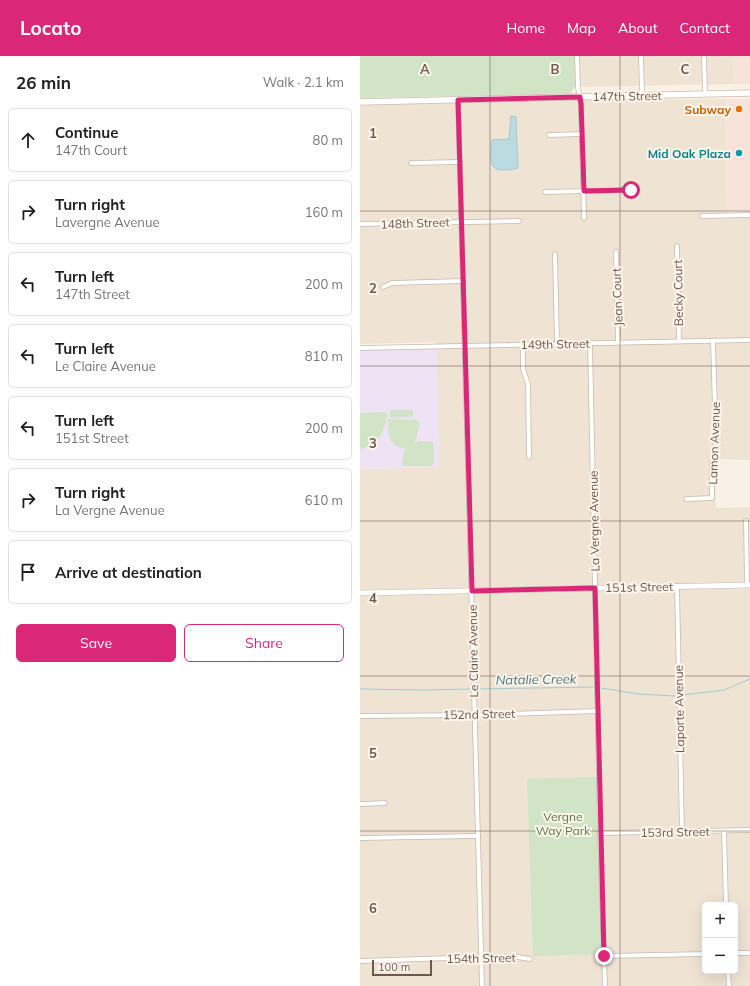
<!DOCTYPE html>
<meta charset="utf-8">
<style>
:root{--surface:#fff;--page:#f2f2f2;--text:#202124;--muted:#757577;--line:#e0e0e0;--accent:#db2777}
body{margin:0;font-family:Mulish,sans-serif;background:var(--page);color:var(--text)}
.controls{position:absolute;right:12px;bottom:12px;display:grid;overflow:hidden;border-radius:6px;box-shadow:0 4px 16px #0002}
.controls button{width:36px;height:36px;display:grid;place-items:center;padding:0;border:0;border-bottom:1px solid var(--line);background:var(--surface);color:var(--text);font:20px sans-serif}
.scale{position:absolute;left:12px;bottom:10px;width:60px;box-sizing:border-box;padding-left:4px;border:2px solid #6e594e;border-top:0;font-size:11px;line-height:14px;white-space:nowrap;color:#6e594e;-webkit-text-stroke:3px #fcf5eb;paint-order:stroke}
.stop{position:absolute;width:12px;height:12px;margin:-9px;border:3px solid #db2777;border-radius:50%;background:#fff}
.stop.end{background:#db2777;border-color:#fff;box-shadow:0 1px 4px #0008}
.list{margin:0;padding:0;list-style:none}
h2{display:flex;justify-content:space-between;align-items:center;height:52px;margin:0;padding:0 16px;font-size:17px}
h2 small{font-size:13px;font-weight:400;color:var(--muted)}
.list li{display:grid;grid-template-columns:26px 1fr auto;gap:12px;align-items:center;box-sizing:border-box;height:64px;margin:0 8px 8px;padding:0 8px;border:1px solid var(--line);border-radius:6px}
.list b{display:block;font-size:15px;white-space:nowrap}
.list p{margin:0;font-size:13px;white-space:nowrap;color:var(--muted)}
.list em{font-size:13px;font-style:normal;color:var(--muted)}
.actions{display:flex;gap:8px;padding:12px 16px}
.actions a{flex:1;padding:9px 0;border:1px solid var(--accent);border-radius:6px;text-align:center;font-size:14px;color:var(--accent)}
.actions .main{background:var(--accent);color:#fff}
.icon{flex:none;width:22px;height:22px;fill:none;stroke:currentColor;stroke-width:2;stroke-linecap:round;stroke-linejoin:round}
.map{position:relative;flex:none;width:390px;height:930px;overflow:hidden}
header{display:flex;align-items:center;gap:24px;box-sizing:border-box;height:56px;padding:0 20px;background:var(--accent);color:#fff}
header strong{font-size:19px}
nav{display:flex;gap:22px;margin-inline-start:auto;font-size:14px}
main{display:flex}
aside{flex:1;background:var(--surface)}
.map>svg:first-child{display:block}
.residential{fill:#efe3d4;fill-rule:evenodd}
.commercial{fill:#f8e3da}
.education{fill:#eee2f5}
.green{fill:#d2e4c6}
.water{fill:#bcdbe0;stroke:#a4cad0}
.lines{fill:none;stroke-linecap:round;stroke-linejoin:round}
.stream{stroke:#a4cad0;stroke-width:1}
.minor-casing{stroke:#c8b9ad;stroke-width:5.5}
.tertiary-casing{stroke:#c8b9ad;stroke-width:6}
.secondary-casing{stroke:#cdbbae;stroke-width:7}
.minor{stroke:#fff;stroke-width:4}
.tertiary{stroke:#fff;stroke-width:5}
.secondary{stroke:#fff;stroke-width:5.5}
.route{stroke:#db2777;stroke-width:5}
.grid{fill:none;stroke:#6e594e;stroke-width:1;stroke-opacity:0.55}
.food-dot{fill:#e8710a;stroke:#fcf5eb;stroke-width:1.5}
.culture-dot{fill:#0f9aa8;stroke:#fcf5eb;stroke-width:1.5}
.labels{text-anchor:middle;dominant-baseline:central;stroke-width:4;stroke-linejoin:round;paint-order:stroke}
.street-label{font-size:12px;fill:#6e594e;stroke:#fcf5eb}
.food-label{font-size:12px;font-weight:bold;fill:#c56008;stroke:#fcf5eb;text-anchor:end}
.culture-label{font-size:12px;font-weight:bold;fill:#0d838f;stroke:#fcf5eb;text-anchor:end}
.park-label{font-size:12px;fill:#58784b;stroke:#fcf5eb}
.water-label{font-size:13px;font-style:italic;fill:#4b777f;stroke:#fcf5eb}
.grid-label{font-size:13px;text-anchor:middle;font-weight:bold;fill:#6e594e;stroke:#fcf5eb;stroke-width:4;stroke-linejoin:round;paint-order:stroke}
</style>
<header>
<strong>Locato</strong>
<nav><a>Home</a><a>Map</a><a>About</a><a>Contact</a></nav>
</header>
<main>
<aside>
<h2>26 min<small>Walk · 2.1 km</small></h2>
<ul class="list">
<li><svg class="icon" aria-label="ahead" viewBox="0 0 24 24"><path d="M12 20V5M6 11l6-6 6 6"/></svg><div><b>Continue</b><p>147th Court</p></div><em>80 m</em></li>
<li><svg class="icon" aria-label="right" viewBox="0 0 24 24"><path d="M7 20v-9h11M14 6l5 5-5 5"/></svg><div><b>Turn right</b><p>Lavergne Avenue</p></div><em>160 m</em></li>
<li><svg class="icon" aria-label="left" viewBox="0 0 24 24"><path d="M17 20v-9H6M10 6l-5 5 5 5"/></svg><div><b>Turn left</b><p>147th Street</p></div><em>200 m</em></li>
<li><svg class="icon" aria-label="left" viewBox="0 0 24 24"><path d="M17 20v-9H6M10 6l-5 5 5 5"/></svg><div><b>Turn left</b><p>Le Claire Avenue</p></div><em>810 m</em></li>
<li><svg class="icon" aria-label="left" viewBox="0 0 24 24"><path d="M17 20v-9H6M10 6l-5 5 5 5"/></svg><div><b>Turn left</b><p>151st Street</p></div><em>200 m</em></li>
<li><svg class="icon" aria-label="right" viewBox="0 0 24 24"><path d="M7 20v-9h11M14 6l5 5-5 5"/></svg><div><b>Turn right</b><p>La Vergne Avenue</p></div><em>610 m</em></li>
<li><svg class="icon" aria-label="arrive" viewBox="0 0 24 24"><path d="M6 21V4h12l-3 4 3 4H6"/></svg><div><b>Arrive at destination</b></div></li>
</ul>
<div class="actions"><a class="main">Save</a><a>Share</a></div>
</aside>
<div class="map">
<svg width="390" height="930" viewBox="0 0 390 930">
<rect width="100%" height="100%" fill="#f9f1e5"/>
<g class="residential">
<path d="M216,0H373L374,28L216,31Z"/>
<path d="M365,43L367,161H390V404L354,403L356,452L390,451V930H0V413L79,411L76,286L0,288V47L178,44ZM345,849H375V915H345Z"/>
</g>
<g class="commercial">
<path d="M373,0H390V28H374Z"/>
<path d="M365,43H390V156H367Z"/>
</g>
<path class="education" d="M77,292L79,411L0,413V294Z"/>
<g class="green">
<path d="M0,0H216V28L211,37L208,38L0,42Z"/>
<path d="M30,354H53V361L30,362Z"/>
<path d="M27,356C25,375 21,388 0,393V357Z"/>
<path d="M28,363L57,364L60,367L55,387L61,385L73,386L74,407L71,410H42L44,395L47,393C28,391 28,379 28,363Z"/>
<path d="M237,721L242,898L173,900L167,723Z"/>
</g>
<path class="water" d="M151,60L156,61L158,112C152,114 137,116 133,110C130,106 131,89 132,84L149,83Z"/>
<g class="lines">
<g class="stream">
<path d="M241,632L279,638L315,640"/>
<path d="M0,633L63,634L111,633"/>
<path d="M117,633L234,631"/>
<path d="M323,639L364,634L390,623"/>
</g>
<defs>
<g id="minor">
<path d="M217,0L218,32L221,48L224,162"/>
<path d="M281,0L282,39"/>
<path d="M344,0L345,38"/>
<path d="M98,44L122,930"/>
<path d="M189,79L222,78"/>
<path d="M51,107L100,106"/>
<path d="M185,136L271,134"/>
<path d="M342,160L390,159"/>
<path d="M0,168L159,165"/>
<path d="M317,190L319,285"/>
<path d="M256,196L258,286"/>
<path d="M195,198L197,288"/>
<path d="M23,231L32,227L103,225"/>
<path d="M230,287L240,777L245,930"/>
<path d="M163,288V313L168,328L169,401"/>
<path d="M0,292L390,284"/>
<path d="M326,443L352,442V407L356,387L353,285"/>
<path d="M386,465L387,529"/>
<path d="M317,530L322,775"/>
<path d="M0,660L115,659L238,655"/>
<path d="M0,748L25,747"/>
<path d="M364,775L366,849"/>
<path d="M240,777L390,774"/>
<path d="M0,782L118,780"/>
<path d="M375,897H390"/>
<path d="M244,900L345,898"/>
<path d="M0,905L121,901H157L170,903"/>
<path d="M368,915L369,930"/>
</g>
<path id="tertiary" d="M0,537L390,529"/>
<path id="secondary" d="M0,46L390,37"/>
</defs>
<use href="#minor" class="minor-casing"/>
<use href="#tertiary" class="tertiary-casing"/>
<use href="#secondary" class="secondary-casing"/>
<use href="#minor" class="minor"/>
<use href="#tertiary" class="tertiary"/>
<use href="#secondary" class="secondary"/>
</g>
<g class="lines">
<path class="route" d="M244,900L235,532L112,535L98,44L220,41L221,48L224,135L271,134"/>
</g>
<path class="grid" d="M130,0V930M260,0V930M0,155H390M0,310H390M0,465H390M0,620H390M0,775H390"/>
<circle class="food-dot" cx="379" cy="53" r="4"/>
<circle class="culture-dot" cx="379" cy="97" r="4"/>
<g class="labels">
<g class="street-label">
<text transform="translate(267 40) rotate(-1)">147th Street</text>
<text transform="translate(55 167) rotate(-2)">148th Street</text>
<text transform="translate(318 237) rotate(-91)">Becky Court</text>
<text transform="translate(257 241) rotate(-92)">Jean Court</text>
<text transform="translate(195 288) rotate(-1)">149th Street</text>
<text transform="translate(354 387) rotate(-88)">Lamon Avenue</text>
<text transform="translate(234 465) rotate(-91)">La Vergne Avenue</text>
<text transform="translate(279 531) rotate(-1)">151st Street</text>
<text transform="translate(113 595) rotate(-91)">Le Claire Avenue</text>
<text transform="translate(319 653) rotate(-91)">Laporte Avenue</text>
<text transform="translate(119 658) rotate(-1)">152nd Street</text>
<text transform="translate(315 776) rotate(-1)">153rd Street</text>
<text transform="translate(121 902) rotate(-1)">154th Street</text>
</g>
<g class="food-label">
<text x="371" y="53">Subway</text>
</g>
<g class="culture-label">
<text x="371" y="97">Mid Oak Plaza</text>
</g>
<g class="park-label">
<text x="203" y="760">Vergne<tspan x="203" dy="14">Way Park</tspan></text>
</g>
<g class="water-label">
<text transform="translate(176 623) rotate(-1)">Natalie Creek</text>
</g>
</g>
<g class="grid-label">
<text x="65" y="18">A</text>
<text x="195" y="18">B</text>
<text x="325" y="18">C</text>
<text x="13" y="82">1</text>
<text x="13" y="237">2</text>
<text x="13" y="392">3</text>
<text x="13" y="547">4</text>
<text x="13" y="702">5</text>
<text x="13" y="857">6</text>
</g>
</svg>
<div class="controls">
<button>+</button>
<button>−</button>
</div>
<div class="scale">100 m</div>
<div class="stop" style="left:271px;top:134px"></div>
<div class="stop end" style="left:244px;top:900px"></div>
</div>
</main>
